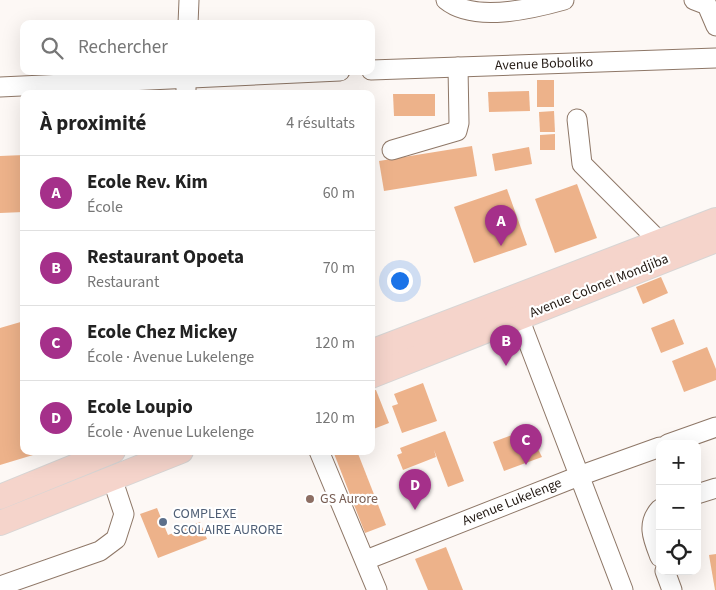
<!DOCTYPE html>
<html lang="fr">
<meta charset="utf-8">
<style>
:root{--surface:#fff;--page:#f6f6f6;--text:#222;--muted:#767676;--line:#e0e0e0;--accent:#a5308a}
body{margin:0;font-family:"Source Sans 3",sans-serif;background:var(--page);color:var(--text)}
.controls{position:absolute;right:15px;bottom:15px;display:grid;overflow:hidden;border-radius:10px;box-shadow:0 5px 20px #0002}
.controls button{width:45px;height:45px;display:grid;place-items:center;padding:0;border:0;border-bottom:1px solid var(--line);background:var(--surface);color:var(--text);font:25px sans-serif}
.you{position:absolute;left:399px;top:280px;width:18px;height:18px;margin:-12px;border:4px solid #fff;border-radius:50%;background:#1a73e8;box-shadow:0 0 0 8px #1a73e833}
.badge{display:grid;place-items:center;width:32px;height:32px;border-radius:50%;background:var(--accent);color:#fff;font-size:16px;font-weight:700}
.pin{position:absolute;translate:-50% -41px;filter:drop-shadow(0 1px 2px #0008)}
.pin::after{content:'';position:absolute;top:26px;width:18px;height:15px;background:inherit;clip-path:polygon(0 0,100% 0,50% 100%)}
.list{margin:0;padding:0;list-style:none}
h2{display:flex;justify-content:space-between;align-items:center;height:65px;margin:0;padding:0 20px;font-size:21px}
h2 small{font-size:16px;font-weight:400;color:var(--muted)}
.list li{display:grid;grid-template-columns:32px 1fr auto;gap:15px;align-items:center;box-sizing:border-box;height:75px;padding:0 20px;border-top:1px solid var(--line)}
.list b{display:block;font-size:19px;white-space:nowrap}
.list p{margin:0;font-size:16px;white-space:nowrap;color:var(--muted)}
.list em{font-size:16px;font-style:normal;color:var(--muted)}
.icon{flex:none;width:28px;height:28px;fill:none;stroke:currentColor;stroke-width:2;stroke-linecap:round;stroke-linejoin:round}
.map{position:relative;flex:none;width:716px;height:590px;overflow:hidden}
.search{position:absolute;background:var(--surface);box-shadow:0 5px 20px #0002;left:20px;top:20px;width:355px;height:55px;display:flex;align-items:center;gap:12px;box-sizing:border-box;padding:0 18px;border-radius:10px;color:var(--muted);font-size:19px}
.panel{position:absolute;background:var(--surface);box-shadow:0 5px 20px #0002;left:20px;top:90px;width:355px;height:365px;border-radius:10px}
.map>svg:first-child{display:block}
.building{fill:#edb28a}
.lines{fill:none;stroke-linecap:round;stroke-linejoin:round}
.minor-casing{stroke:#8e7767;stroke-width:21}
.major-casing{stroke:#d7d5d4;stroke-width:26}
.minor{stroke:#fff;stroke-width:19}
.major{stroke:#f5d4cb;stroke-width:24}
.education-dot{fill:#8d6e63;stroke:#fff;stroke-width:2}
.service-dot{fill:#5c6f8a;stroke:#fff;stroke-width:2}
.labels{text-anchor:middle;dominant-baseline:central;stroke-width:4.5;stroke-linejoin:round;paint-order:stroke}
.street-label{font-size:14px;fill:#211812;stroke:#fff}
.education-label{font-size:14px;fill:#785e54;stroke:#fff;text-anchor:start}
.service-label{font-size:14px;fill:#4e5e75;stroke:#fff;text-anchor:start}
</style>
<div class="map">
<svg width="716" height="590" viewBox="0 0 716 590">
<rect width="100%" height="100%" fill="#fdf8f5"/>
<g class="building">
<rect x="537" y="80" width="17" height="27"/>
<path d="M529,91L530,111L489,112L488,92Z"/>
<path d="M393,94H435V116H394Z"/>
<path d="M554,111L555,132H540L539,112Z"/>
<path d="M555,134V150H540V135Z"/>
<path d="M472,146L477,176L384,191L379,161Z"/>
<path d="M529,147L532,164L495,171L492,154Z"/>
<path d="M24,155V212L0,213V156Z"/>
<path d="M577,184L597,238L555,253L535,199Z"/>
<path d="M507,189L527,245L474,263L454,207Z"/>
<path d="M661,277L668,293L643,304L636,287Z"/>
<path d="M674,319L684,344L661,353L651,328Z"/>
<path d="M24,321V451L43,452L0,465V328Z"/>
<path d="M707,347L716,369V380L684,392L672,361Z"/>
<path d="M423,383L437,421L402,433L392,406L398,404L394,394Z"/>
<path d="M376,390L389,423L371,430V391Z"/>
<path d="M528,429L542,457L504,471L493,442Z"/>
<path d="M445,431L464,481L448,487L434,450L436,457L403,470L397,455L402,453L400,448Z"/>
<path d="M333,451H357L386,525L365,533Z"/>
<path d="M157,508L168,535L200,522L207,539L158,558L140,514Z"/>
<path d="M446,547L463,590H428L415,559Z"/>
<path d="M716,554V590H715L709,555Z"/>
</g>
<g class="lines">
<defs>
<g id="minor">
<path d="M446,0C474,23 532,9 564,0"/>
<path d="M694,0L707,5L716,26"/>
<path d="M188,24L189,0"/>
<path d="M371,70L716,58"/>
<path d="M0,87L340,71"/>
<path d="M186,94V71"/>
<path d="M577,119L582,164L658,240"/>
<path d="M392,150L457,131L459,123L458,67"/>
<path d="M519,318L623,590"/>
<path d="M668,444L716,427"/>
<path d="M319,451L377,590"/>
<path d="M697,494L716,488"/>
<path d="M660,509C646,524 653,539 660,557"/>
<path d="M366,560L579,476L660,447"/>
<path d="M665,571L672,590"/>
<path d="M0,586L100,551L116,539L124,514L112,478"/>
</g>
<g id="major">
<path d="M371,352L716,220"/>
<path d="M371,376L716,240"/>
<path d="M0,497L113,451"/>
<path d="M0,523L181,451"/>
</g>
</defs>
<use href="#minor" class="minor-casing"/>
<use href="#major" class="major-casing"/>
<use href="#minor" class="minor"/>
<use href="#major" class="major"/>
</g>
<circle class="education-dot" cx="310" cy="499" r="5"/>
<circle class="service-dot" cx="163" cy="522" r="5"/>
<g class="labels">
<g class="street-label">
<text transform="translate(544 64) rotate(-2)">Avenue Boboliko</text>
<text transform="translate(599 286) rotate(-22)">Avenue Colonel Mondjiba</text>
<text transform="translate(512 502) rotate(-22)">Avenue Lukelenge</text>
</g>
<g class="education-label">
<text x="320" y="499">GS Aurore</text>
</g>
<g class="service-label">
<text x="173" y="514">COMPLEXE<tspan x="173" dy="16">SCOLAIRE AURORE</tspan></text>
</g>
</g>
</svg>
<div class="controls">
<button>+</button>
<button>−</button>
<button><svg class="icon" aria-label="locate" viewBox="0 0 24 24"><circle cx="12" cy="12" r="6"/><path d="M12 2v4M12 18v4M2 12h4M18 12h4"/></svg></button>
</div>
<div class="you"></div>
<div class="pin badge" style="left:501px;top:246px">A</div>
<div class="pin badge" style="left:506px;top:366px">B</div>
<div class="pin badge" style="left:526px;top:465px">C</div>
<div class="pin badge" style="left:415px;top:510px">D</div>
<div class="search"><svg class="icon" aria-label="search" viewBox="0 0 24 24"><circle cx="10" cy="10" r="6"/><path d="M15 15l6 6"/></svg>Rechercher</div>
<section class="panel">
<h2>À proximité<small>4 résultats</small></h2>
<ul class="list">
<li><span class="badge">A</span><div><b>Ecole Rev. Kim</b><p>École</p></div><em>60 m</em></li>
<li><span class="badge">B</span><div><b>Restaurant Opoeta</b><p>Restaurant</p></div><em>70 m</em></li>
<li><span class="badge">C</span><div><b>Ecole Chez Mickey</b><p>École · Avenue Lukelenge</p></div><em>120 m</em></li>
<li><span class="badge">D</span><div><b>Ecole Loupio</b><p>École · Avenue Lukelenge</p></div><em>120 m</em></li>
</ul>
</section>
</div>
